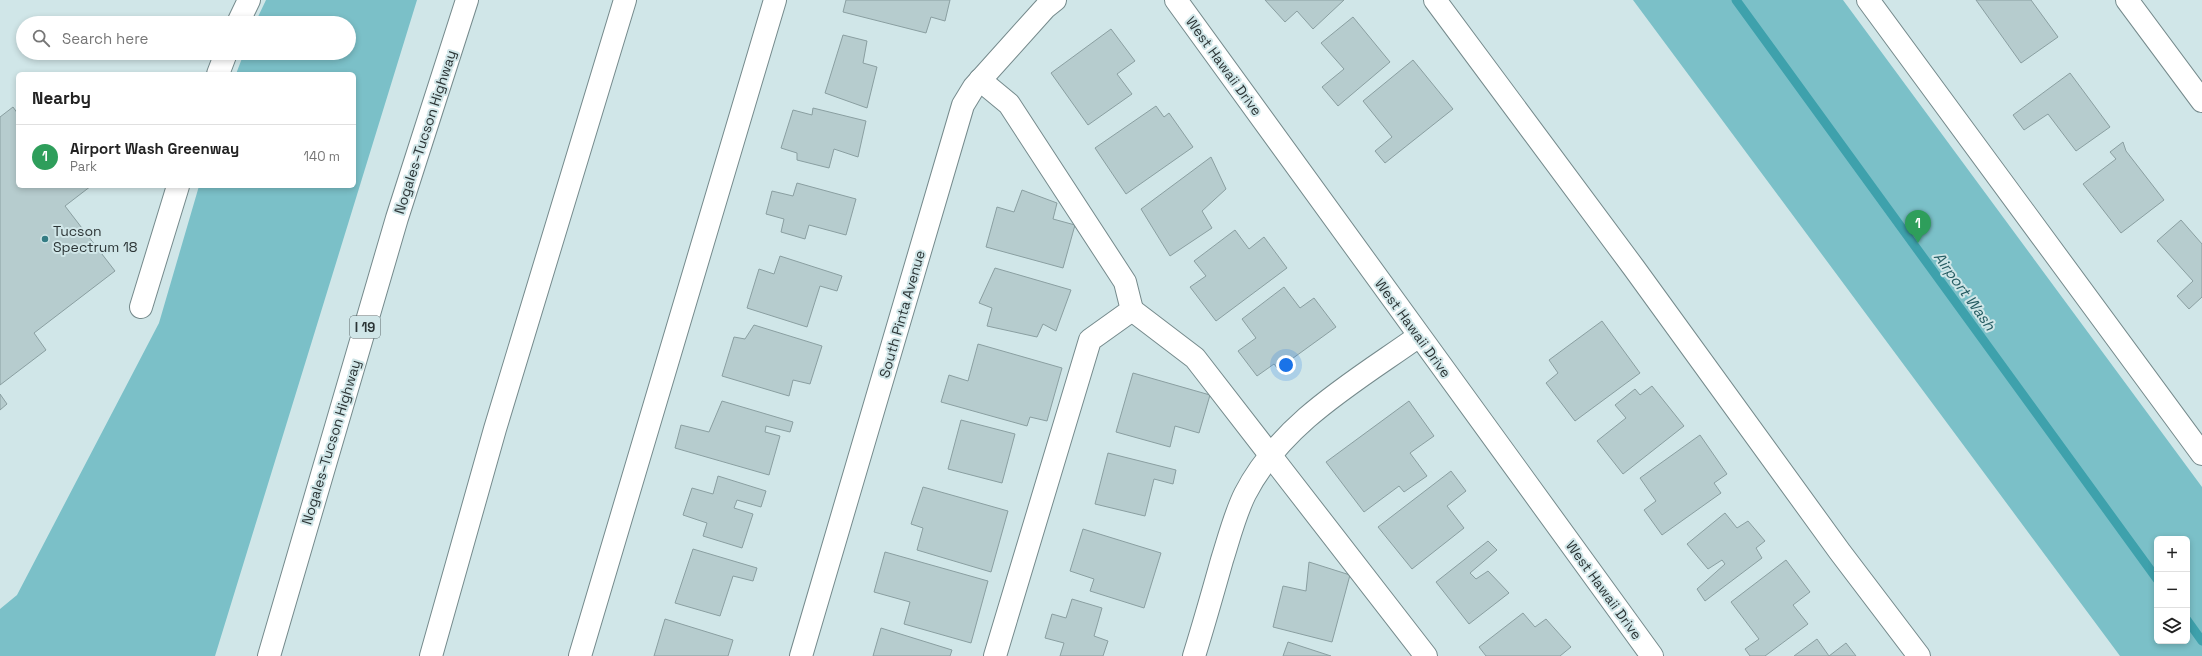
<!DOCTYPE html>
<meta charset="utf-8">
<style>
:root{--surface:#fff;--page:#f6f6f6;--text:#222;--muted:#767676;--line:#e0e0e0;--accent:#347c84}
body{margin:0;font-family:"Space Grotesk",sans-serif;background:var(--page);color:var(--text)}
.controls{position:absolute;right:12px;bottom:12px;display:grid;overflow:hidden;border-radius:6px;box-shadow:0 2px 6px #0003}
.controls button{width:36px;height:36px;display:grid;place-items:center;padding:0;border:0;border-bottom:1px solid var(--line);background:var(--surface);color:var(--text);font:20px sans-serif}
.you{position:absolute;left:1286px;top:365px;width:14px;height:14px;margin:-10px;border:3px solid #fff;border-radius:50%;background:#1a73e8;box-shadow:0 0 0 6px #1a73e833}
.badge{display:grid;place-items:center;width:26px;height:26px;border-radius:50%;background:var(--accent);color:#fff;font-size:13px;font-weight:700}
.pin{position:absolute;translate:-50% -33px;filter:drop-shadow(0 1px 2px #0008)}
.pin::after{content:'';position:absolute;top:21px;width:14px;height:12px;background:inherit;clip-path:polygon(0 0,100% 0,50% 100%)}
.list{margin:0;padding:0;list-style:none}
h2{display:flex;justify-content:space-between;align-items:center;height:52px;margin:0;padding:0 16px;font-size:17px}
h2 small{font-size:13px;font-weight:400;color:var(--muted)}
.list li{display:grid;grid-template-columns:26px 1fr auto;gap:12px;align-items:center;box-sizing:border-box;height:64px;padding:0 16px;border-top:1px solid var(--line)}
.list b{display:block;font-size:15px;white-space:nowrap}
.list p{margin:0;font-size:13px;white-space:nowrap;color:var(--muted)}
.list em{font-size:13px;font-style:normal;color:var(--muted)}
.icon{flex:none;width:22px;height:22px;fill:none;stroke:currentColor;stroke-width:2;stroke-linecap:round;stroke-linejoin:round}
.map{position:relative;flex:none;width:2202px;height:656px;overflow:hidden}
.search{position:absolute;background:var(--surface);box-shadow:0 2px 6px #0003;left:16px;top:16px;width:340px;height:44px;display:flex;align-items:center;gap:10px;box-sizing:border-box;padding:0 14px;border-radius:22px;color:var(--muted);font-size:15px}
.panel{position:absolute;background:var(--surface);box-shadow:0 2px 6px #0003;left:16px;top:72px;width:340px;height:116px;border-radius:6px}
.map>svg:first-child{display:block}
.green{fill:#7bc0c8;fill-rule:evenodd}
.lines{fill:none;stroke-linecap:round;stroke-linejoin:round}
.stream{stroke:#3ea1ac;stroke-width:9}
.building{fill:#b6ccce;stroke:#8a9fa1}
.minor-casing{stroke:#758a8c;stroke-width:24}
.highway-casing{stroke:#758a8c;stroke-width:24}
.minor{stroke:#fff;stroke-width:22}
.highway{stroke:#fff;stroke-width:22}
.poi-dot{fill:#347c84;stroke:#d0e6e8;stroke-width:1.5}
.labels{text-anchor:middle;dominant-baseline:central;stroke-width:4;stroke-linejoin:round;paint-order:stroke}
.shield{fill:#d0e6e8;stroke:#5c696b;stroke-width:1}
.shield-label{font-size:13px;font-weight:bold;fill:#2b3435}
.street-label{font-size:14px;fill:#2b3435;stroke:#d0e6e8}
.poi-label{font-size:14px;fill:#2b3435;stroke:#d0e6e8;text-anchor:start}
.water-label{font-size:15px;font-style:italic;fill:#255c62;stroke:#d0e6e8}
</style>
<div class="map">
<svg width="2202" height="656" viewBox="0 0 2202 656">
<rect width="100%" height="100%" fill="#d0e6e8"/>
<g class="green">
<path d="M266,0H417L215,656H0V609L17,595L159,323L199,186H354V74H236L244,53H349V23H255Z"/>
<path d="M1633,0H1843L2202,487V656H2120ZM2157,539H2187V641H2157Z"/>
</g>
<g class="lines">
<g class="stream">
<path d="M1736,0L2157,579"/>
<path d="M2187,620L2202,641"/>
</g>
</g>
<g class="building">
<path d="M846,0H950L945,21L931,17L926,33L843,12Z"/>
<path d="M1265,0H1344L1313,29L1297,11L1285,22Z"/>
<path d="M1976,0H2031L2058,37L2021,63Z"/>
<path d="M1353,17L1390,62L1338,106L1322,87L1344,69L1321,43Z"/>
<path d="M1111,29L1135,61L1117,74L1132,94L1088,125L1051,73Z"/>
<path d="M843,35L867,41L863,63L877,67L867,108L825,93Z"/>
<path d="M1413,60L1453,109L1385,163L1375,151L1392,137L1363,101Z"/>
<path d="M2070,73L2110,127L2076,151L2048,114L2024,130L2013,115Z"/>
<path d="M1156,106L1164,117L1169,113L1193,147L1126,194L1095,148Z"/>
<path d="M13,107L18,114V186H91L65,206L115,271L34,333L46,350L0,385V117Z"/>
<path d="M813,108L866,121L858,157L834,149L829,168L797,160V153L781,148L793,110L812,115Z"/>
<path d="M2123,142L2126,151L2164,200L2121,233L2083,184L2116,159L2110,152Z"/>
<path d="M1211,157L1226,189L1202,211L1212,228L1170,256L1141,209Z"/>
<path d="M797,183L856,199L846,235L809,225L805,239L781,232L784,219L766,214L772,191L793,196Z"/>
<path d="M1022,190L1057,203L1053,219L1075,225L1063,268L986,247L997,207L1014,212Z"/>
<path d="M2181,220L2202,244V297L2189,309L2177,296L2193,281L2157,241Z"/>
<path d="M1235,230L1249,249L1264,237L1287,268L1216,321L1190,287L1206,276L1194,261Z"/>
<path d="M780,256L842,276L837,291L820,286L807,327L747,308L759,269L774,274Z"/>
<path d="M995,268L1071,290L1056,331L1043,324L1037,337L987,326L992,308L979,303Z"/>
<path d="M1284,287L1300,308L1314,298L1336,327L1278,369L1274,364L1257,376L1238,351L1256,338L1242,319Z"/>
<path d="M1602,321L1640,373L1575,421L1546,383L1558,373L1549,360Z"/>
<path d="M754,325L822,346L810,384L793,380L789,396L722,376L734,337L745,339Z"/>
<path d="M978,344L1062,368L1047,421L1030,417L1027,426L941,402L949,375L968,381Z"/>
<path d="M1133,373L1210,395L1199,433L1175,426L1170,447L1116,432Z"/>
<path d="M1652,386L1684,426L1623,474L1597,441L1626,418L1615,405L1635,389L1640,395Z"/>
<path d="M0,394L7,404L0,410Z"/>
<path d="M722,401L793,422L790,432L766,426L765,432L780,436L769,475L675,448L681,425L709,432Z"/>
<path d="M1409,401L1434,436L1410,453L1427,476L1404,492L1399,486L1364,512L1326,462Z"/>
<path d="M961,420L1015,434L1002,483L948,469Z"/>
<path d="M1700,435L1727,474L1714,483L1721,493L1662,535L1644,510L1656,501L1640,478Z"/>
<path d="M1108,453L1176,470L1173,484L1154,479L1145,516L1095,504Z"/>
<path d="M1451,471L1466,491L1447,506L1464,528L1412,569L1378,527Z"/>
<path d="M718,476L766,491L761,507L737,500L734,508L753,514L742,548L703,536L707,523L683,515L692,488L713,494Z"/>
<path d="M923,487L1008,511L991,572L917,550L923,528L911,524Z"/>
<path d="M1725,513L1737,528L1748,521L1765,541L1756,548L1762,558L1705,601L1697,589L1725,564L1722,560L1708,569L1687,544Z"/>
<path d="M1083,529L1161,553L1144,608L1090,591L1094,579L1070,571Z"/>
<path d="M1488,541L1497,550L1470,573L1476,579L1488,571L1509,593L1469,624L1436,582Z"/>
<path d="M693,549L757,568L753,581L733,576L720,616L675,603Z"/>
<path d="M885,552L988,581L971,643L904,624L910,602L874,592Z"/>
<path d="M1786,560L1810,592L1793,605L1808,624L1765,656H1750L1745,649L1759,639L1731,602Z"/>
<path d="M1309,562L1350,575L1332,642L1273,627L1283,586L1306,591Z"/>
<path d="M1072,599L1102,608L1094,636L1108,641L1103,656H1060L1064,643L1045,638L1052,614L1066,618Z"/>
<path d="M1523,613L1535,627L1546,619L1571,647L1560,656H1486L1479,647Z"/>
<path d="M665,619L733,640L728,656H654Z"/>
<path d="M881,628L952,650L950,656H873Z"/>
<path d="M1817,639L1829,656L1846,643L1856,656H1794Z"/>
<path d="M1288,642L1331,656H1283Z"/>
</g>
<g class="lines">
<defs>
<g id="minor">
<path d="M1176,0L1652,656"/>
<path d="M1435,0L1634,268L1840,552L1919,656"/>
<path d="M1868,0L2202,454"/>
<path d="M2127,0L2202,101"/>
<path d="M238,23L249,0"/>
<path d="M218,74L226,53"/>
<path d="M980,80L1009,104L1125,282L1132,310L1090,340L995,656"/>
<path d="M141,307L178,186"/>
<path d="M1132,310L1195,358L1426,656"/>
<path d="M580,656L775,0"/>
<path d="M801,656L963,105L974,87L1045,8L1055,0"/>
<path d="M1194,656C1204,624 1213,592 1222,560C1229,538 1235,514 1245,494C1282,422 1356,381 1419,336"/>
</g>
<g id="highway">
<path d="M269,656L397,218L467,0"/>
<path d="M431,656L495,429L625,0"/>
</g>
</defs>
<use href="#minor" class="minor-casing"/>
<use href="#highway" class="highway-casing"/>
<use href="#minor" class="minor"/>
<use href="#highway" class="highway"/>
</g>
<circle class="poi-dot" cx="45" cy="239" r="4"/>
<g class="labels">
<rect class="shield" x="350" y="316" width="30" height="22" rx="3"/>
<g class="shield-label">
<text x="365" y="327">I 19</text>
</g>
<g class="street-label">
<text transform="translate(1224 66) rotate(54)">West Hawaii Drive</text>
<text transform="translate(425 132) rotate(-72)">Nogales–Tucson Highway</text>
<text transform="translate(902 314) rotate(-74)">South Pinta Avenue</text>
<text transform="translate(1413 328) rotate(54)">West Hawaii Drive</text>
<text transform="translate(331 442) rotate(-73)">Nogales–Tucson Highway</text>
<text transform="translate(1604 590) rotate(54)">West Hawaii Drive</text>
</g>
<g class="poi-label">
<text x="53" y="231">Tucson<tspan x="53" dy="16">Spectrum 18</tspan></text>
</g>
<g class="water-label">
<text transform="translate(1965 291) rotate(54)">Airport Wash</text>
</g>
</g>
</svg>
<div class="controls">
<button>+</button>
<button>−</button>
<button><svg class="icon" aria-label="layers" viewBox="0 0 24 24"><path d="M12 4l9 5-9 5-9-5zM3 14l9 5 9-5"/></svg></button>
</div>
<div class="you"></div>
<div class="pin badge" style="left:1918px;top:243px;background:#2e9e5b">1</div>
<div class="search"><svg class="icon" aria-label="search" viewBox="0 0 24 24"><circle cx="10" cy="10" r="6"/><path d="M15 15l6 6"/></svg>Search here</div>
<section class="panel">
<h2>Nearby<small></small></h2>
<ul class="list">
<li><span class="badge" style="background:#2e9e5b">1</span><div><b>Airport Wash Greenway</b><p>Park</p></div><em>140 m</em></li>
</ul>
</section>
</div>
